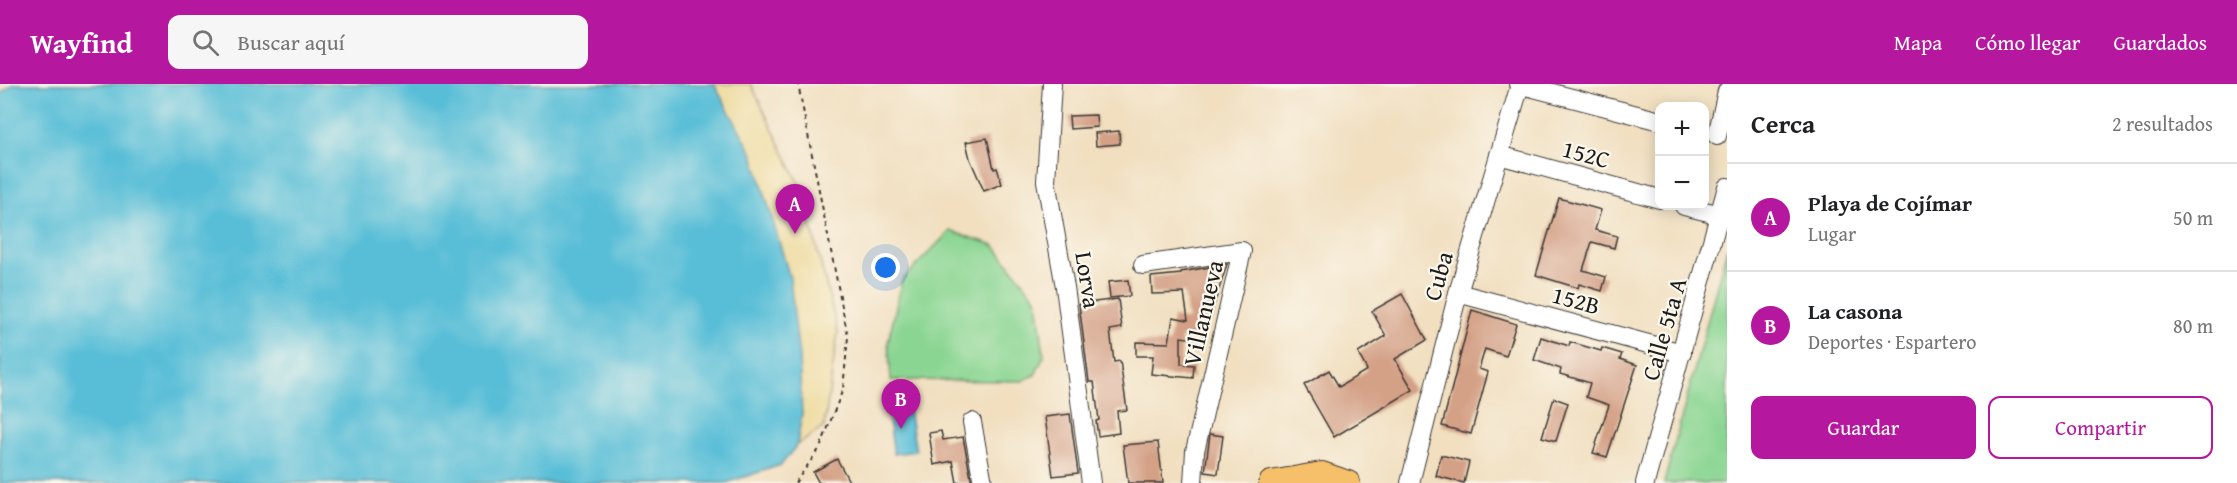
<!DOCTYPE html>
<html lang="es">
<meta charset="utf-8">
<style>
:root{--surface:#fff;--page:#f6f6f6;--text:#202124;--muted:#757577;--line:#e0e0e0;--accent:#b5179e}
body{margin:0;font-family:"Gentium Book Plus",serif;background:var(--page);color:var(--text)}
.controls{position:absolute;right:18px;top:18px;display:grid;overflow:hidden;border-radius:12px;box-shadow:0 3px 15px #0003}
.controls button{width:54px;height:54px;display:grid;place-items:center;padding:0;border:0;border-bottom:2px solid var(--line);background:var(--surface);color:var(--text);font:30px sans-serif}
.you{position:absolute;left:886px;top:184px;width:21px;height:21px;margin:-15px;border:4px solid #fff;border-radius:50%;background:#1a73e8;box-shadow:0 0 0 9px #1a73e833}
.badge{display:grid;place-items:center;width:39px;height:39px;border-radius:50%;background:var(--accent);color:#fff;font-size:20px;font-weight:700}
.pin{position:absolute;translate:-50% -50px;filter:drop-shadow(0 2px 3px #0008)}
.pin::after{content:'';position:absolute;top:32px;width:21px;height:18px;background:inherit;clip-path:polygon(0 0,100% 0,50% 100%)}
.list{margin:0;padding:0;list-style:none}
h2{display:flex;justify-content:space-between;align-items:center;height:78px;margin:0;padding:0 24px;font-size:26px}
h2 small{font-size:20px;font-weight:400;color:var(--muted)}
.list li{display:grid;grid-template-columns:39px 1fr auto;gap:18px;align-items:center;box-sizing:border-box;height:108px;padding:0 24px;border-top:2px solid var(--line)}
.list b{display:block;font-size:22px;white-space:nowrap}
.list p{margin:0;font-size:20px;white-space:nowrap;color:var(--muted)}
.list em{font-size:20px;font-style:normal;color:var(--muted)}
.actions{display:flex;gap:12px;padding:18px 24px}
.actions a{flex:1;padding:14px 0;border:2px solid var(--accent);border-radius:12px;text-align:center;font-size:21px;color:var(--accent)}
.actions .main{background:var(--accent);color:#fff}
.icon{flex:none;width:33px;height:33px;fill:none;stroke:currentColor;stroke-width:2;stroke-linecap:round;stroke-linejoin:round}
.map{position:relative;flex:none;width:1727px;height:399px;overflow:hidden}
header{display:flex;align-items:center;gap:36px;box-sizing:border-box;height:84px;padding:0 30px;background:var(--accent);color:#fff}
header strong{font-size:28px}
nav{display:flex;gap:33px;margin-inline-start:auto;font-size:21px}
.search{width:420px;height:54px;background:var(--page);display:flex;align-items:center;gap:15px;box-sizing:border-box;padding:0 21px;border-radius:12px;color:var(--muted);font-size:22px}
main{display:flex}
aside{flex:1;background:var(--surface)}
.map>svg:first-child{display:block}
.green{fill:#8ad592;stroke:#537857;stroke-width:1.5}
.sand{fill:#eeda9e;stroke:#857b5d;stroke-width:1.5}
.water{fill:#59bed7;stroke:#3a6d7a;stroke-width:1.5}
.building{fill:#d4a187}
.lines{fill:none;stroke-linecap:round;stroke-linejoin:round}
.minor-casing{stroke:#3c3935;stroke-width:20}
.major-casing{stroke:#3c3935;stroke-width:26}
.path{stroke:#3c3935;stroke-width:2;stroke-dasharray:4.5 4.5;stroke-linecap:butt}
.minor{stroke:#fff;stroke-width:18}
.major{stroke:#f6c06b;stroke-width:24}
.labels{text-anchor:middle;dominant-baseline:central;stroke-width:4.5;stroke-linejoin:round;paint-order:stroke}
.street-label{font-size:24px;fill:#1c1c1c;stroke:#fbf7ec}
</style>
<header>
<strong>Wayfind</strong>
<div class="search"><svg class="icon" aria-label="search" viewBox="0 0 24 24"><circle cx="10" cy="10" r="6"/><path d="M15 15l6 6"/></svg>Buscar aquí</div>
<nav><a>Mapa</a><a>Cómo llegar</a><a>Guardados</a></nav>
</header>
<main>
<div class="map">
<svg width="1727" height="399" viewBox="0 0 1727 399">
<rect width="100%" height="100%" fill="#fbf7ec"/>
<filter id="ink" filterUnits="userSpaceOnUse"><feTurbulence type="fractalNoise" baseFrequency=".0167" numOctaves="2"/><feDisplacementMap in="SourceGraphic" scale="12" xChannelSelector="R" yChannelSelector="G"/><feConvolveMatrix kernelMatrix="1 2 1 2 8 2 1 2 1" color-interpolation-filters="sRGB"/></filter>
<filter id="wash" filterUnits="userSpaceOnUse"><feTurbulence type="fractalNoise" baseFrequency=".008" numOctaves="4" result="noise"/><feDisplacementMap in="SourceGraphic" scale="24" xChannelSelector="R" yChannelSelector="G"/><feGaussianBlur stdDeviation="1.35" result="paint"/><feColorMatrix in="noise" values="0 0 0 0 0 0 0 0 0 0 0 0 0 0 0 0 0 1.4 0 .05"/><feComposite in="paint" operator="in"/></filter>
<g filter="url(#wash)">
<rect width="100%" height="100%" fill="#f1dfc0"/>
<g class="green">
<path d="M950,147L994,161L1037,216L1044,272L1035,291L1022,297L891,296L888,258L902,196Z"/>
<path d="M1727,164V399H1664Z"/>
</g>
<path class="sand" d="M714,0H751L802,106L838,248L824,343L797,361L802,329Z"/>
<g class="water">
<path d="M13,0H714L753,70L790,194L799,273L802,329L797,361L781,381L726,399H0V10Z"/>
<path d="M908,320L916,367L894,370L887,324Z"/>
</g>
<g id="blocks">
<g class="building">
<path d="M1096,31L1097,43L1070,45L1069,32Z"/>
<path d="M1119,47L1120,60L1096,62L1095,49Z"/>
<path d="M987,54L994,85L997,84L1002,100L984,107L970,75L966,58Z"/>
<path d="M1559,114L1601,126L1595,146L1617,152L1614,164L1592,158L1583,186L1606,193L1602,207L1579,200L1578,204L1536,191Z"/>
<path d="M1227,180L1210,234L1205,233L1202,256L1181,253V280L1194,281L1193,294L1151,290L1153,272H1136V258L1169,259L1173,233L1188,236L1184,209L1152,210L1151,193L1181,190V188Z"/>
<path d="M1128,196L1130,212L1110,214L1108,198Z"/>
<path d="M1402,210L1427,256L1395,275L1413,306L1334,353L1304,301L1329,286L1339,303L1367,286L1358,269L1386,252L1372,227Z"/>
<path d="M1118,215L1122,244L1110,246L1114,278L1120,277L1127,326L1117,327L1119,349L1098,352L1096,337L1099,336L1094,298H1089L1079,220Z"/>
<path d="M1472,226L1516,240L1506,272L1485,265L1479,285L1488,288L1471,350L1442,342Z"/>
<path d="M1541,253L1569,262L1570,258L1601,267L1602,264L1622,270L1620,275L1637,281L1607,373L1593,369L1609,321L1586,313L1590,299L1560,290L1561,285L1534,276Z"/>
<path d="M1554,314L1568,319L1556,357L1542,353Z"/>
<path d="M1070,330L1078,389L1053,392L1045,333Z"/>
<path d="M941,347L943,356L963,353L972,399H957L953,377L934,381L929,349Z"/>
<path d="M1210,350L1223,352L1218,390L1205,388Z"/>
<path d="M1158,358L1163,399H1128L1123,361Z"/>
<path d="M1441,371L1469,378L1464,399L1436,392Z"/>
<path d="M837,375L850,399H819L813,388Z"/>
</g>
</g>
</g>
<g filter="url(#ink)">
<use href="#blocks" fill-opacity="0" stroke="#3c3935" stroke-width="1.5"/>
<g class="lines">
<defs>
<g id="minor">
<path d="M1052,0L1046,97L1065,203L1091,399"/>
<path d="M1518,0L1660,37"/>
<path d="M1717,52L1727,7"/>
<path d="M1499,71L1660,115"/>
<path d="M1684,122L1721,131"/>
<path d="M1143,181L1242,167L1195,367L1193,399"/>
<path d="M1458,209L1682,269"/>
<path d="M972,338L983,399"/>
<path d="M1410,399L1458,209L1520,1"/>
<path d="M1645,399L1727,103"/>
</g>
<path id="major" d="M1271,399L1322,390L1348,399"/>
</defs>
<use href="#minor" class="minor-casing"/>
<use href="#major" class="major-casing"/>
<path class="path" d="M795,399L820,364L843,305L848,253L798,0"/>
<use href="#minor" class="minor"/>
<use href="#major" class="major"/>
</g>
</g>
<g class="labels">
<g class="street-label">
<text transform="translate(1586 70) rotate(15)">152C</text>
<text transform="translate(1438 192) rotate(-74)">Cuba</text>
<text transform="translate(1088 196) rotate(81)">Lorva</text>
<text transform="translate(1576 216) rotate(15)">152B</text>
<text transform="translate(1203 229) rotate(-77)">Villanueva</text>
<text transform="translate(1664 245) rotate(-74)">Calle 5ta A</text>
</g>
</g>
</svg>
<div class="controls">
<button>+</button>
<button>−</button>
</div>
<div class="you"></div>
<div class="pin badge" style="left:795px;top:150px">A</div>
<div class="pin badge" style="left:901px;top:345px">B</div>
</div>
<aside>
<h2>Cerca<small>2 resultados</small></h2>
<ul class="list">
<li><span class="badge">A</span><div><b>Playa de Cojímar</b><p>Lugar</p></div><em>50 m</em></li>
<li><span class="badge">B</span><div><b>La casona</b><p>Deportes · Espartero</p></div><em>80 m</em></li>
</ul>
<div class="actions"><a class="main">Guardar</a><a>Compartir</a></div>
</aside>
</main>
